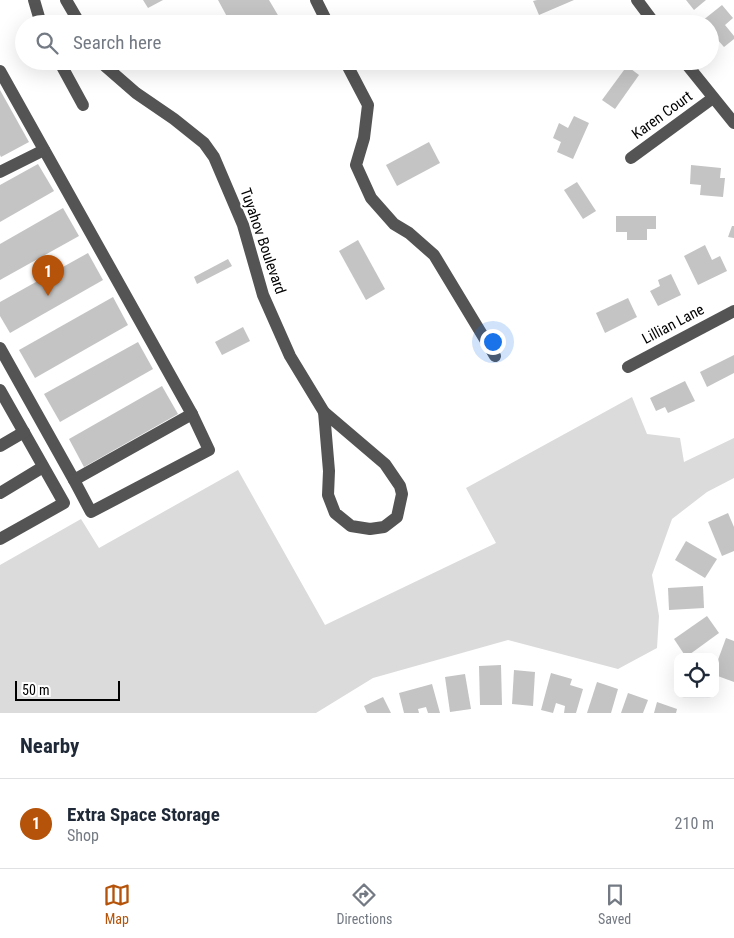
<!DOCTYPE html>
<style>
:root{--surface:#fff;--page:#f6f6f7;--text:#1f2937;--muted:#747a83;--line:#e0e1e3;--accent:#b45309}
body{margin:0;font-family:"Roboto Condensed",sans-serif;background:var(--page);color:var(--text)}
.controls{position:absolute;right:15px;bottom:15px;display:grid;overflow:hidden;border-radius:10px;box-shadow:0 5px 20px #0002}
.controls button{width:45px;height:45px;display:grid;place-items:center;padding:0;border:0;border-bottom:1px solid var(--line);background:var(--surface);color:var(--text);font:25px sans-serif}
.scale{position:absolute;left:15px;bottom:12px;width:105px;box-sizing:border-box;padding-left:5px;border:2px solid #000;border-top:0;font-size:14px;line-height:18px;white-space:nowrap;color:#000;-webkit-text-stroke:4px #fff;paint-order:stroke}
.you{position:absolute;left:492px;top:341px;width:18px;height:18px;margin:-12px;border:4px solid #fff;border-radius:50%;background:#1a73e8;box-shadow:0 0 0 8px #1a73e833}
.badge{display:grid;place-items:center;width:32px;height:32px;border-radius:50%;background:var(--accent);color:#fff;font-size:16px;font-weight:700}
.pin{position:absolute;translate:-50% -41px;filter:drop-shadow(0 1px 2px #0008)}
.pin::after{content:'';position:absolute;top:26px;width:18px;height:15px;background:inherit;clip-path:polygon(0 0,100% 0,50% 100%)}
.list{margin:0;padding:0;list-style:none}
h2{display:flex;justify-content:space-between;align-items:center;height:65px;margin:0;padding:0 20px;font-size:21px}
h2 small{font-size:16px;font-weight:400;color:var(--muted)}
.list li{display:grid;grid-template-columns:32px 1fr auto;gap:15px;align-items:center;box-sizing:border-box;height:90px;padding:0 20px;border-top:1px solid var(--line)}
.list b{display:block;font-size:19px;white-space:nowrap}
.list p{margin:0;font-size:16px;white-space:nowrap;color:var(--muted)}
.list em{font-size:16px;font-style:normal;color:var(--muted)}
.icon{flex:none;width:28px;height:28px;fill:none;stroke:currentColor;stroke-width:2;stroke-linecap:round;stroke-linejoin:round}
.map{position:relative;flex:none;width:734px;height:713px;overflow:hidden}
.search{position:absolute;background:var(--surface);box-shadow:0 5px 20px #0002;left:15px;right:15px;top:15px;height:55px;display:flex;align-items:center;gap:12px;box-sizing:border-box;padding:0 18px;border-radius:28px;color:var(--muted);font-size:19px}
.sheet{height:155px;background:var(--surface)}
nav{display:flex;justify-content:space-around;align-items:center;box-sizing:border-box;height:70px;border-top:1px solid var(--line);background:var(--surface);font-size:14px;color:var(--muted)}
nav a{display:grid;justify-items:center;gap:2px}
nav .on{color:var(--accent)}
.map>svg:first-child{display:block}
.green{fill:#dbdbdb}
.building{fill:#c4c4c4}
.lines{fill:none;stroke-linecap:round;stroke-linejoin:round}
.minor{stroke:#545454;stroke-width:12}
.labels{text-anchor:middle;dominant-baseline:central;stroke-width:4;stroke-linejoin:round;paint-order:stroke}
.street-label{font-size:15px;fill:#000;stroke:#fff}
</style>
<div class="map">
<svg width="734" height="713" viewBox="0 0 734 713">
<rect width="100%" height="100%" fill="#fff"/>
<path class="green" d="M632,397L647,434L680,438L684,462L734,438V478L707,492L672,519L652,575L659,616L657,648L618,669L508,640L373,678L316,713H0V565L81,519L99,548L238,470L325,625L496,543L466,488Z"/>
<g class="building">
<path d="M143,0H163L148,8Z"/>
<path d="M218,0H269L282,22L279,24H231Z"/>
<path d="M537,0H574L539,15L533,1Z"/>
<path d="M686,0H706L694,10Z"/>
<path d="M722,5L733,18L725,25L734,36V39L724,47L710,31V24H704L702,21Z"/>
<path d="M627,66L639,75L615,109L602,100Z"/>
<path d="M0,90L29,142L1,157L0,155Z"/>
<path d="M574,116L589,123L573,159L557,152L561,142L553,138L559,123L568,128Z"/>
<path d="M429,142L440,163L397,186L386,165Z"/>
<path d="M38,164L54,191L0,222V185Z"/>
<path d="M691,165L721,168L720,178H725L723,197L700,195L701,185L690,184Z"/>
<path d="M577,182L596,211L583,219L564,190Z"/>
<path d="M63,208L79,236L0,280V244Z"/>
<path d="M616,216H656V229H647V240H627V232H616Z"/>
<path d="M732,226H734V238L728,237Z"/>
<path d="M358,240L385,289L366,300L339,251Z"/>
<path d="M705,245L712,260L720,256L727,271L698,285L684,256Z"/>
<path d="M88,253L103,280L10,333L0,316V302Z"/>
<path d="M228,259L232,266L197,284L194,277Z"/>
<path d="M671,274L681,295L658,306L650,291L660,286L658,280Z"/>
<path d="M113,297L128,325L35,378L19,350Z"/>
<path d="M628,298L637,317L605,333L596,313Z"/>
<path d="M243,327L250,341L222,355L215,342Z"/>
<path d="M138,342L153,369L60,422L44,394Z"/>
<path d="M734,355V373L707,387L700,372Z"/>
<path d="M685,381L695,401L668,413L665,407L656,411L650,398Z"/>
<path d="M162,386L178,414L84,467L69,439Z"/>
<path d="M728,513L734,527V551L722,556L708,522Z"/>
<path d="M686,541L717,559L705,578L675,560Z"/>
<path d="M703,586L704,608L669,610L668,588Z"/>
<path d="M707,616L719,633L686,657L674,639Z"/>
<path d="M726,638L734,641V682L715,675V668Z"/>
<path d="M501,665L502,705H480L479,666Z"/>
<path d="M514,670L535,672L533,706L512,704Z"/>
<path d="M551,673L572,679L570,685L583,689L576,713H564L565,706L556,703L553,713L541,710Z"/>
<path d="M465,674L471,709L450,712L445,677Z"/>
<path d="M597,682L618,689L611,713H587Z"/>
<path d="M432,684L440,713H428L426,707L418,709L419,713H404L399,693Z"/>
<path d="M628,693L648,700L643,713H621Z"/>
<path d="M383,697L391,713H367L364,706Z"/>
<path d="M657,702L677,709L676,713H654Z"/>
</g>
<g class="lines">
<g class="minor">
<path d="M34,0L41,24"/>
<path d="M66,0L80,24"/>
<path d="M316,0L328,24"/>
<path d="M637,0L655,24"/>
<path d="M59,61L83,105"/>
<path d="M103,61L105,66L136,93L174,119L204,143L214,157L243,225L263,295L290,356L324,412"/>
<path d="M345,61L368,105L364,138L356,165L371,198L394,224L409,233L434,255L495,356"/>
<path d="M684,61L734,123"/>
<path d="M0,71L192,414L74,480L0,348"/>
<path d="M631,158L713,98"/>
<path d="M0,172L44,150"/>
<path d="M628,367L734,311"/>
<path d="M0,390L64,503L0,539"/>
<path d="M324,412L385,464L400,486L402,494L397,517L384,527L370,529L351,526L335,513L328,495L329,471Z"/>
<path d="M0,446L24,432"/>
<path d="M74,480L91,512L209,450L192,414"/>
<path d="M0,493L43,467"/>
</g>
</g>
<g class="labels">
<g class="street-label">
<text transform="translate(662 115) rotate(-36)">Karen Court</text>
<text transform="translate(263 241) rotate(71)">Tuyahov Boulevard</text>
<text transform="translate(673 324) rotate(-28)">Lillian Lane</text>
</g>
</g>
</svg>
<div class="controls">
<button><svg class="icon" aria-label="locate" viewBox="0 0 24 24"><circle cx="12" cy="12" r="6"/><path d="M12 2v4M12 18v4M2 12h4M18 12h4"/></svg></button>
</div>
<div class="scale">50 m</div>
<div class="you"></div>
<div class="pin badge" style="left:48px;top:296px">1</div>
<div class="search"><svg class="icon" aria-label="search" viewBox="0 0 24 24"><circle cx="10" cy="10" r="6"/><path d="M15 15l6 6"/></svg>Search here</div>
</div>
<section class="sheet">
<h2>Nearby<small></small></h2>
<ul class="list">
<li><span class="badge">1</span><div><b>Extra Space Storage</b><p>Shop</p></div><em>210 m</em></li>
</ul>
</section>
<nav>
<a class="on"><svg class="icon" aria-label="map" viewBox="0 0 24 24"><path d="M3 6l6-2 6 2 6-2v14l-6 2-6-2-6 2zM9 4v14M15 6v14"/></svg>Map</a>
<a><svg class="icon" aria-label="directions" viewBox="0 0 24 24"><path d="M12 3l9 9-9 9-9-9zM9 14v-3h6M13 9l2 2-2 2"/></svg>Directions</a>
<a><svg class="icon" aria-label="saved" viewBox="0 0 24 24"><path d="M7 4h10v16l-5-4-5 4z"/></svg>Saved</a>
</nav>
